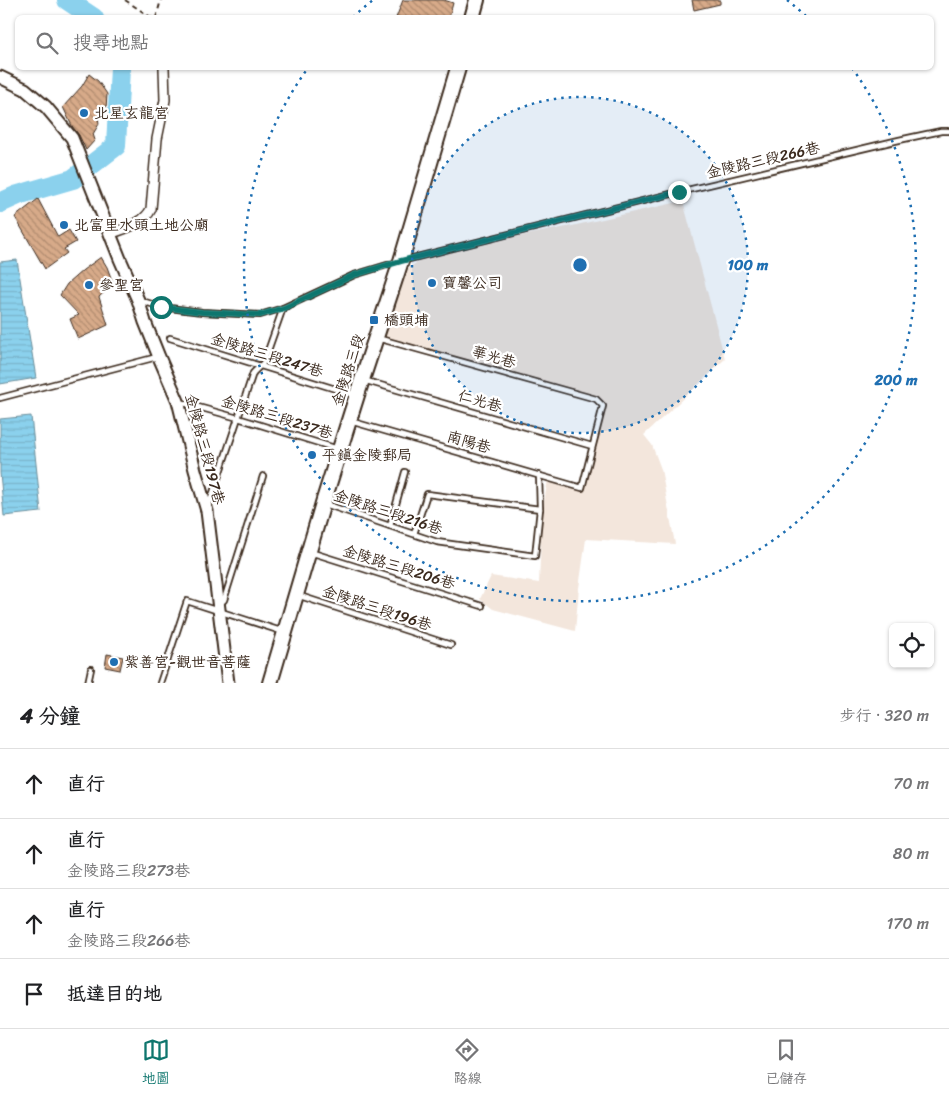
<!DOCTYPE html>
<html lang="zh-TW">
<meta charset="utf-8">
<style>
:root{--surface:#fff;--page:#f2f2f2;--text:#202124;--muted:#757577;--line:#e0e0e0;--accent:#0f766e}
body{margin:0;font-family:Sriracha,"LXGW WenKai TC",sans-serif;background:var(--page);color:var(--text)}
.controls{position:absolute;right:15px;bottom:15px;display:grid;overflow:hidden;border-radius:8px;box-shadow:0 1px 4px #0004}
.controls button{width:45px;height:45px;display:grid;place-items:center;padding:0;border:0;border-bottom:1px solid var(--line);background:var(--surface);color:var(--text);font:25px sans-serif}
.stop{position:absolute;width:15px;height:15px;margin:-11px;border:4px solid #0f766e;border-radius:50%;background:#fff}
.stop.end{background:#0f766e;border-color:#fff;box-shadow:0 1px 5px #0008}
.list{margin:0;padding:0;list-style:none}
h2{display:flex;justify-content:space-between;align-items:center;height:65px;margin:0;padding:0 20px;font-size:21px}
h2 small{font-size:16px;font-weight:400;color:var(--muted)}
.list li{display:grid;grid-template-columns:32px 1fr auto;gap:15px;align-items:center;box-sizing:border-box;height:70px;padding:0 20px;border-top:1px solid var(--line)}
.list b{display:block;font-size:19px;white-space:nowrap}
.list p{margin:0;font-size:16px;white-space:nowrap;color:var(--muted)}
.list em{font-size:16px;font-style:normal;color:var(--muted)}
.icon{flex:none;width:28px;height:28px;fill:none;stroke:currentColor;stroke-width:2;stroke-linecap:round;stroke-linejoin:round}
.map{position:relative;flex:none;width:949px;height:683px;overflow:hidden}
.search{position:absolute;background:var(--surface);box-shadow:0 1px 4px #0004;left:15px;right:15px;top:15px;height:55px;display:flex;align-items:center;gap:12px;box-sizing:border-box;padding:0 18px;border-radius:8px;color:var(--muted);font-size:19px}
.sheet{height:345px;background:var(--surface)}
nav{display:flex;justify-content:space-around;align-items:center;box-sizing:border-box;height:70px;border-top:1px solid var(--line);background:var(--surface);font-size:14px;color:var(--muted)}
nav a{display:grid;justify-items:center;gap:2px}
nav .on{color:var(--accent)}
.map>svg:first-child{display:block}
.built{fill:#f3e6dc}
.water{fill:url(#water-rules);stroke:#6b8e9a}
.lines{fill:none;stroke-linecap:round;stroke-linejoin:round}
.river{stroke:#8bd1ed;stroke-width:20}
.building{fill:url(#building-back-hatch);stroke:#3b2a1e}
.service-casing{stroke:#3b2a1e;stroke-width:8}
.minor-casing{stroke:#3b2a1e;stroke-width:12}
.tertiary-casing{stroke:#3b2a1e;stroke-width:15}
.secondary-casing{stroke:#3b2a1e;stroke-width:18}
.path{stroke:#3b2a1e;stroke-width:2;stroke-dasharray:5 4;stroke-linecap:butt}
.service{stroke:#fff;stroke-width:4.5}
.minor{stroke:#fff;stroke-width:9}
.tertiary{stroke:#fff;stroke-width:11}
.secondary{stroke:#fff;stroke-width:14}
.route{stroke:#0f766e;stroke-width:6}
.ring{fill:none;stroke:#1f6fb2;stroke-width:2.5;stroke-dasharray:2.5 5}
.poi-dot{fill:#1f6fb2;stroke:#fff;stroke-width:2}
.labels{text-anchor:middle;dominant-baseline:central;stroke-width:4.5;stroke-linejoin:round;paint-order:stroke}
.poi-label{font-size:15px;fill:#3b2a1e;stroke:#fff;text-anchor:start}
.street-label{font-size:15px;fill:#3b2a1e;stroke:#fff}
.centre{fill:#1f6fb2;stroke:#fff;stroke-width:2.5}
.ring-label{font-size:15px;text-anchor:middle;font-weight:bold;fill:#1f6fb2;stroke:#fff;stroke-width:4.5;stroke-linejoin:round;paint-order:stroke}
</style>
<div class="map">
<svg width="949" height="683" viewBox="0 0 949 683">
<defs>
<pattern id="water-rules" width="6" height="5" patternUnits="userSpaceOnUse" patternTransform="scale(1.25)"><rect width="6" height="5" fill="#8bd1ed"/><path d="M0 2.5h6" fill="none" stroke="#79b4cb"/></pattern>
<pattern id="building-back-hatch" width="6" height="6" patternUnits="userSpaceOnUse" patternTransform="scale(1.25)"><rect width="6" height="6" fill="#d7aa89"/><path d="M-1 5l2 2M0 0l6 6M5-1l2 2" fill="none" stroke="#b08b6f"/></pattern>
</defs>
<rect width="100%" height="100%" fill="#fff"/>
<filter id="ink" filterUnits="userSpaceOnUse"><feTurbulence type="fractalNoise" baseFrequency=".02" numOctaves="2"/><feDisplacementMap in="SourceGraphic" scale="10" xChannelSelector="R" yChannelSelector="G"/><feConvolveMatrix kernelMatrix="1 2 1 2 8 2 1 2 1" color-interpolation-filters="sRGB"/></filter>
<g filter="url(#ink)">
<path class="built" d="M683,201L725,359L644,435L652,445L661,469L675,544L586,539L579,588L575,631L493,609L480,599L491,576L539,583L542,512L548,480L582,491L606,404L483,366L381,337L402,277L409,268L419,261L515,237L572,226Z"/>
<g class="water">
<path d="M17,260L36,378L0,384V262Z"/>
<path d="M31,416L41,512L4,516L0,473V419Z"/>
</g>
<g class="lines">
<g class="river">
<path d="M67,0L94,18"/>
<path d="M0,203L18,195L73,179L116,146L120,68"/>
</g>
</g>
<g class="building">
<path d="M403,0H444L453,3L449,18H396Z"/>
<path d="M692,0H720V4L694,10Z"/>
<path d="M89,74L98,81L107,94L106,109L98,116L99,124L93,134L95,140L86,150L79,135L72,126L63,107L82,86Z"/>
<path d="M38,199L58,237L69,230L76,242L64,249L67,253L45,269L15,217Z"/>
<path d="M101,257L107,267L113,283L111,286L99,297L108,325L78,339L70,319L79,315L60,295L67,284L83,270Z"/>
<path d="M107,654L123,657L120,670L105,667Z"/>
</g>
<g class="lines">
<defs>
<g id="service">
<path d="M405,260L679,192L899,140L941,131H949"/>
<path d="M139,300L161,307L202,312L260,315L283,308L354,275L397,262"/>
<path d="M170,338L355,395"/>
<path d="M363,380L592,446"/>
<path d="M0,398L157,357"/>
<path d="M180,402L238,418L338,449"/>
<path d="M350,421L582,488L603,406L596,399L377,338"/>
<path d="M539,475L540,509"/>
<path d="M325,504L437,542L535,556L540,509L427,494L414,534"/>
<path d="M209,505L253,373L264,362L283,308"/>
<path d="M390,526L405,472"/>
<path d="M310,552L482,606"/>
<path d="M297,595L451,645"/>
<path d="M220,604L224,600L263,476"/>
<path d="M88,683L91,669"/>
<path d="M160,683L187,601L284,632"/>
</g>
<path id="minor" d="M110,234C125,228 144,224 151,209L157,139L165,100L164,68"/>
<path id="tertiary" d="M0,77L25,89L46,107L72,138L120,259L138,300L145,322L159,357L178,401L195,470L207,511L228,683"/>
<g id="secondary">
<path d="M472,18L477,0"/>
<path d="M270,683L323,503L357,395L401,261L458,68"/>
</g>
</defs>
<use href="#service" class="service-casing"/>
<use href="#minor" class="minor-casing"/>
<use href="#tertiary" class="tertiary-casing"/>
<use href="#secondary" class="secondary-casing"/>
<g class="path">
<path d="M125,0L152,18"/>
<path d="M156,18L161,0"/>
</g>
<use href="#service" class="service"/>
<use href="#minor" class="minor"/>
<use href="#tertiary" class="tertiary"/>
<use href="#secondary" class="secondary"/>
</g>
</g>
<g class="lines" filter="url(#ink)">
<path class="route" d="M161,307L202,312L260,315L284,308L354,275L401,261L679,192"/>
</g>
<circle cx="580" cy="265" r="168" fill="#1f6fb2" fill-opacity=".12"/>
<g class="ring">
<circle cx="580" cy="265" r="168"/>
<path d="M353 17A336 336 0 0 1 373 0M787 0A336 336 0 0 1 807 17M852 68A336 336 0 1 1 308 68"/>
</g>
<g class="poi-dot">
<circle cx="84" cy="113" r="5"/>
<circle cx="64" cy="225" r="5"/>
<circle cx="432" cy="283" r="5"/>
<circle cx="89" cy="285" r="5"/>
<rect x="369" y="315" width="10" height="10" rx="2.5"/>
<circle cx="312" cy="455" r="5"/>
<circle cx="114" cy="662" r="5"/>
</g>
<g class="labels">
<g class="poi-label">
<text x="94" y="113">北星玄龍宮</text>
<text x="74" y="225">北富里水頭土地公廟</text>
<text x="442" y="283">寶馨公司</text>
<text x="99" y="285">參聖宮</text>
<text x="384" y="320">橋頭埔</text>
<text x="322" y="455">平鎮金陵郵局</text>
<text x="124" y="662">紫善宮-觀世音菩薩</text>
</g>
<g class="street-label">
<text transform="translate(763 160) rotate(-13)">金陵路三段266巷</text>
<text transform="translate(267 355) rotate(17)">金陵路三段247巷</text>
<text transform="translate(494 357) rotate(16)">華光巷</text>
<text transform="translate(348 370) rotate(-72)">金陵路三段</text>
<text transform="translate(480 401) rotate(16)">仁光巷</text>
<text transform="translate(277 417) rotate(17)">金陵路三段237巷</text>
<text transform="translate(469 442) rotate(16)">南陽巷</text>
<text transform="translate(205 449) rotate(75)">金陵路三段197巷</text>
<text transform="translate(388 512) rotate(18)">金陵路三段216巷</text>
<text transform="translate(399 567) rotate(17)">金陵路三段206巷</text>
<text transform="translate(377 608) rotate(18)">金陵路三段196巷</text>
</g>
</g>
<circle cx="580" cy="265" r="8" class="centre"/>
<g class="ring-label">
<text x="748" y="270">100 m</text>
<text x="896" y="385">200 m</text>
</g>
</svg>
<div class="controls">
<button><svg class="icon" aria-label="locate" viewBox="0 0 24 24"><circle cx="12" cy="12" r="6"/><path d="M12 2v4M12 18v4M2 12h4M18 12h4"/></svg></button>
</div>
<div class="stop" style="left:161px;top:307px"></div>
<div class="stop end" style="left:679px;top:192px"></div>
<div class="search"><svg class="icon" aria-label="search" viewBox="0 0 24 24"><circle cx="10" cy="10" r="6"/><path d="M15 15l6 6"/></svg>搜尋地點</div>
</div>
<section class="sheet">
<h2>4 分鐘<small>步行 · 320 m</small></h2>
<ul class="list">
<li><svg class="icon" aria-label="ahead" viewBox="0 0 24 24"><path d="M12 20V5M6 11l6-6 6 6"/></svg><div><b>直行</b></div><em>70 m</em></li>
<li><svg class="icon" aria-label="ahead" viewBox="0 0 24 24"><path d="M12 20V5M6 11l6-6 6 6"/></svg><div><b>直行</b><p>金陵路三段273巷</p></div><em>80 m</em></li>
<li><svg class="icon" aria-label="ahead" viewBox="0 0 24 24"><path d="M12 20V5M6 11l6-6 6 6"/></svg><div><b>直行</b><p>金陵路三段266巷</p></div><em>170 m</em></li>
<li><svg class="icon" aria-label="arrive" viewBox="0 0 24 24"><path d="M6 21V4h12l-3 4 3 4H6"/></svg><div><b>抵達目的地</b></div></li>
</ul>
</section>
<nav>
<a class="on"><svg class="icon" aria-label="map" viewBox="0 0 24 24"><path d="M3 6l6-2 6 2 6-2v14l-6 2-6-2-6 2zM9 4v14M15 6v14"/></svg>地圖</a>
<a><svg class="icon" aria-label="directions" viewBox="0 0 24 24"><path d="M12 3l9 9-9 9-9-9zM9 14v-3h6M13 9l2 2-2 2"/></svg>路線</a>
<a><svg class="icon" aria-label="saved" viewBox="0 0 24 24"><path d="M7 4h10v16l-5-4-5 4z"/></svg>已儲存</a>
</nav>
